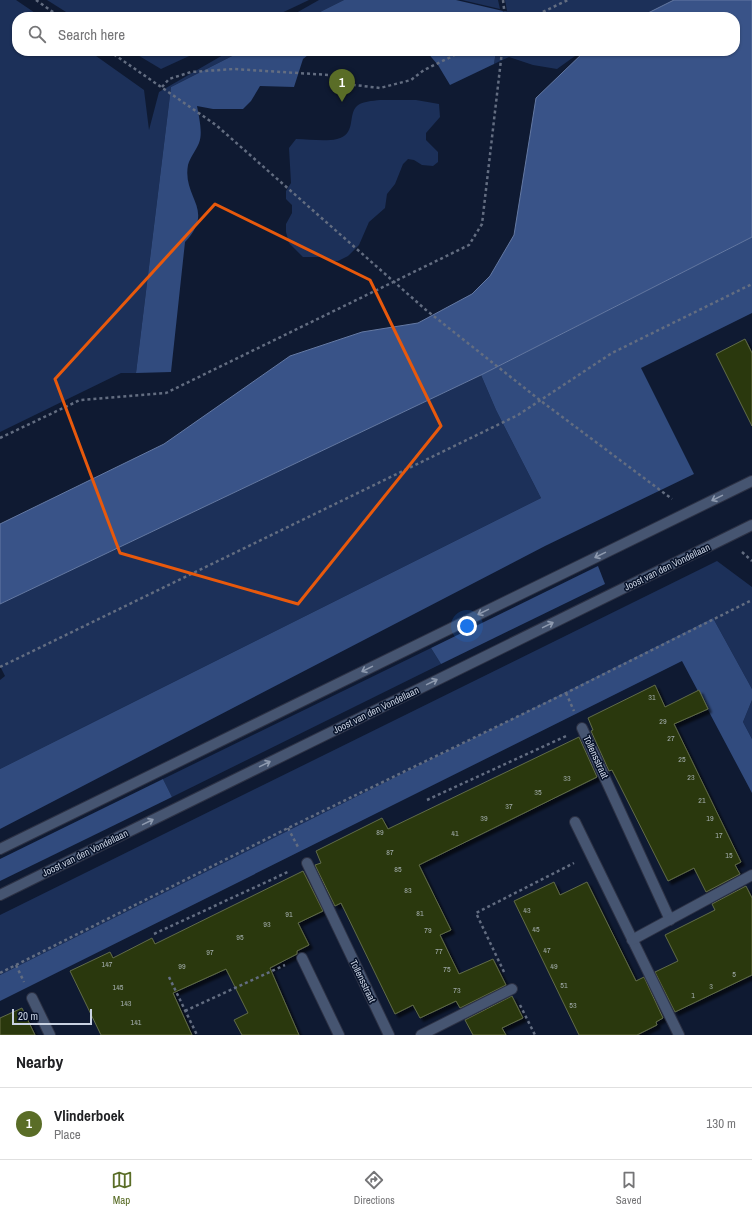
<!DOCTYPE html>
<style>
:root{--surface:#fff;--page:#f6f6f6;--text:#202124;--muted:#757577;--line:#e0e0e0;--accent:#5a6d27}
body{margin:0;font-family:"Archivo Narrow",sans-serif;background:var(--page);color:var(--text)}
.scale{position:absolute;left:12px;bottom:10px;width:80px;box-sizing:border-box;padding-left:4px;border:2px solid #c9d2e2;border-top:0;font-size:11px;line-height:14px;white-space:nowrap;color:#c9d2e2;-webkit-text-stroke:3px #061128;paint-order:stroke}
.you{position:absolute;left:467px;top:626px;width:14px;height:14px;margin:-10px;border:3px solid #fff;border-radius:50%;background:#1a73e8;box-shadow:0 0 0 6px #1a73e833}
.badge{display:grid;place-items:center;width:26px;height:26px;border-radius:50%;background:var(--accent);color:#fff;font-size:13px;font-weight:700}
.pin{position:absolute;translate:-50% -33px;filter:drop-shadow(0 1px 2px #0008)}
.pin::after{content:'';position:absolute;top:21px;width:14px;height:12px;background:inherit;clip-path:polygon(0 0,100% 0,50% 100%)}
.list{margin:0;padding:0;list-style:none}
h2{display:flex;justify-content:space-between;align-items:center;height:52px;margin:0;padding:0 16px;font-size:17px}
h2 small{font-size:13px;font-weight:400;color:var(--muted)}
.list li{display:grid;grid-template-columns:26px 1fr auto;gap:12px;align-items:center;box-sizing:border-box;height:72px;padding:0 16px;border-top:1px solid var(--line)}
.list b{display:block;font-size:15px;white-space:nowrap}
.list p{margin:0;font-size:13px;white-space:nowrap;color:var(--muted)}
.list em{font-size:13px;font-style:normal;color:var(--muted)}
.icon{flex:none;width:22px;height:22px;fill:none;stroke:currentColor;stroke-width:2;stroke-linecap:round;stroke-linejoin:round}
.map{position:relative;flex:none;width:752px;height:1035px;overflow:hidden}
.search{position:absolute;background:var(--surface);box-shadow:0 1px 3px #0004;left:12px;right:12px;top:12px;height:44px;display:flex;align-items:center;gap:10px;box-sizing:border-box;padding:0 14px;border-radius:16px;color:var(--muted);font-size:15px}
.sheet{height:124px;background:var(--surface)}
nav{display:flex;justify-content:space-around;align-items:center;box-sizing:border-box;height:56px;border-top:1px solid var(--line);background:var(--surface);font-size:11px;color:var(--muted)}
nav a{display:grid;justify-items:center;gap:2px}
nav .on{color:var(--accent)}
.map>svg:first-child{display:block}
.green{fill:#1c3059}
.forest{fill:#314b7e}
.water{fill:#395388;stroke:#6479a3}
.building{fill:#2c3907;stroke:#606b4b;filter:url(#shadow)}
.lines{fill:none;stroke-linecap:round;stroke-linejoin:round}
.minor-casing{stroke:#2d3245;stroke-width:12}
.path{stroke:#636d81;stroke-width:2.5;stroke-dasharray:3 3;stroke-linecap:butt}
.minor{stroke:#465571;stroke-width:10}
.oneway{stroke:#8e9aaf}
.marked{fill:none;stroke:#e8590c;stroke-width:3;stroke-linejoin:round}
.labels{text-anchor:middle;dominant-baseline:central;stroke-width:3;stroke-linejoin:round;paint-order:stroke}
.number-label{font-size:8px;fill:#a2acab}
.street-label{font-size:10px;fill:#c9d2e2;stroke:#061128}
</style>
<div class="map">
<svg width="752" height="1035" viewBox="0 0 752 1035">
<defs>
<filter id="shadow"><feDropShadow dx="3.5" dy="3.5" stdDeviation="1" flood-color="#0009"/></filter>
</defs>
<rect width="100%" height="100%" fill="#0f1a32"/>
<g class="green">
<path d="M0,0H16L41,17H17V51H89L144,90L149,130L159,92L230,51H242L171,87L136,373H121L0,432Z"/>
<path d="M47,0H309L273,17H74Z"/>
<path d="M319,0H344L310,17H289Z"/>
<path d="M462,0H498L500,9Z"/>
<path d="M505,0H674L640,17H502L503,11H507Z"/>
<path d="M131,51H200L161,69Z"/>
<path d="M496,51H582L557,69L533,65L509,57L494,64Z"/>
<path d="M380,100H416L439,104L440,117L426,133V140L438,152V162L433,166L422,165L414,160L408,159L403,164L395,184L387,194L385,208L369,222L359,245L348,256L338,261H330L321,257H303L289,243L286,232V224L292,213V205L286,199V191L291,183L289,148L296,139C309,139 324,142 337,139C356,135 348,116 356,107C361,101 373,101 380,100Z"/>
<path d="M481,375L496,410L541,498L0,769V680L5,676L0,666V604Z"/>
<path d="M717,561L752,587V689L713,618L0,975V915Z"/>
<path d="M431,648L441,664L172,797L163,779Z"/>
<path d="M752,700V739L743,722Z"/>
</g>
<g class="forest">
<path d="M344,0H456L503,11L502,17H310Z"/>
<path d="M242,51H313L303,59L294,87L260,86L251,101L243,109H213L197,106C199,117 203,133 199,143C196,150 190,158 188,165C182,198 216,209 185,242L171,372L136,373L171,87Z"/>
<path d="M426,51H496L494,64L450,85L438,65Z"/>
<path d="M752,237V313L641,368L694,474L545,546L0,829V769L541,498L496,410L481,375Z"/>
<path d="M598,566L605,584L441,664L431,648Z"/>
<path d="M713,618L752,689V700L743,722L752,739V793L682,661L0,1001V975Z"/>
<path d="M163,779L172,797L0,881V859Z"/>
</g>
<path class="water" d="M674,0H752V237L481,375L0,604V524L164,444L290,356L362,332L418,323L472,294L490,276L514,235L536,98L585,51H735V17H640Z"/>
<g class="building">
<path d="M745,339L752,353V426L716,354Z"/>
<path d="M655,685L665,707L699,690L708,709L674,724L741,862L735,865L740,874L706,892L694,868L668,881L612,770L609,771L591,731L593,730L588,718Z"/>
<path d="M579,737L597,777L419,865L451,930L440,935L459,974L493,959L506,985L460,1008L456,1001L420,1018L413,1005L395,1014L341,903L335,906L315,865L321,863L316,851L382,818L388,829Z"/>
<path d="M303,871L323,911L298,923L309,945L297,951V954L270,968L299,1035H242L234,1020L248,1013L226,969L173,993L192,1035H101L70,971L110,952L113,958L152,938L155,944Z"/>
<path d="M554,882L560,895L587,882L636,981L644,977L663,1018L656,1022L657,1025L637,1035H579L514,901Z"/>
<path d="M746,886L752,898V975L675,1012L655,972L678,961L665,935L715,910L712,904Z"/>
<path d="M512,996L523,1018L502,1028L506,1035H473L465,1020Z"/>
<path d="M22,1008L35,1035H0V1018Z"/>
</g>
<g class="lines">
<defs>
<g id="minor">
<path d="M582,728L670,920"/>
<path d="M575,822L679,1035"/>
<path d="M0,849L752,481"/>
<path d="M307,863L389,1035"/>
<path d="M0,895L752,525"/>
<path d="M632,940L752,875"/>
<path d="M302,958L339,1035"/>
<path d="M32,998L50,1035"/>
<path d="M421,1035L512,989"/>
</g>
</defs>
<use href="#minor" class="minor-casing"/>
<g class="path">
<path d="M36,0L60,17"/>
<path d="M503,0L505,17"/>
<path d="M532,17L568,0"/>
<path d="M109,51L216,125L426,310L541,401L672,499"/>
<path d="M162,87L169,79L191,72L234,69L329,75L346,84L380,88L411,80L424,70L463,51"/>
<path d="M0,438L80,400L166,393L469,245L482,224L502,51"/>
<path d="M742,552L752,561"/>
<path d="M0,667L518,415L612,353L752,284"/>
<path d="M566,693L574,711"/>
<path d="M427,800L566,736"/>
<path d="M288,828L298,847"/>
<path d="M154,934L290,871"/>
<path d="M16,965L24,982"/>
<path d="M504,972L476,913L574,863"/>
<path d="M0,973L288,828L566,693L752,600"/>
<path d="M169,977L197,1035"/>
<path d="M520,1005L535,1035"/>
<path d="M185,1011L285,965"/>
</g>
<use href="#minor" class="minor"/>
</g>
<defs><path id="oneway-shaft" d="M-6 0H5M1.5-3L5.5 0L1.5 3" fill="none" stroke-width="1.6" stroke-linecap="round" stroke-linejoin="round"/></defs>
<g class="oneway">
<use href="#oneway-shaft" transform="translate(717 498) rotate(154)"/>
<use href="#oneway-shaft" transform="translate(600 555) rotate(154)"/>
<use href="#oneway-shaft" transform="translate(483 612) rotate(154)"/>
<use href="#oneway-shaft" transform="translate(548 625) rotate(-26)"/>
<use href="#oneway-shaft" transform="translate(367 669) rotate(154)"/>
<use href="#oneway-shaft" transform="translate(432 682) rotate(-26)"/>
<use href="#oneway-shaft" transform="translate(265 764) rotate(-26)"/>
<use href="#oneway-shaft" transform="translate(148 822) rotate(-26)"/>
</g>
<path class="marked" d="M215,204L370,280L441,426L298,604L120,553L55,379Z"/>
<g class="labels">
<g class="number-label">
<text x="652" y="697">31</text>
<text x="663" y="721">29</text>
<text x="671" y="738">27</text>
<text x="682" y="759">25</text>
<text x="691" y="777">23</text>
<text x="567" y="778">33</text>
<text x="538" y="792">35</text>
<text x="702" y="800">21</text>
<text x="509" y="806">37</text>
<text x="484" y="818">39</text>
<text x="710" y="818">19</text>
<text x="380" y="832">89</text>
<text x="455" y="833">41</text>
<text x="719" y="835">17</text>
<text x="390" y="852">87</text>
<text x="729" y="855">15</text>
<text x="398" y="869">85</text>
<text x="408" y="890">83</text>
<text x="527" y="910">43</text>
<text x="420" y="913">81</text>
<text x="289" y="914">91</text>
<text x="267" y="924">93</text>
<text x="536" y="929">45</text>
<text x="428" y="930">79</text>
<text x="240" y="937">95</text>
<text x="547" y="950">47</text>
<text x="439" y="951">77</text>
<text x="210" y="952">97</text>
<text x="107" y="964">147</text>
<text x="182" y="966">99</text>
<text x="554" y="966">49</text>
<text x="447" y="969">75</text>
<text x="734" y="974">5</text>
<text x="564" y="985">51</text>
<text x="711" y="986">3</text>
<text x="118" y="987">145</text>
<text x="457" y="990">73</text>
<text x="693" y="995">1</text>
<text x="126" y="1003">143</text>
<text x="573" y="1005">53</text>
<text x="136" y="1022">141</text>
</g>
<g class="street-label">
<text transform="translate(667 567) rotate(-26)">Joost van den Vondellaan</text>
<text transform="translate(376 710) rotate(-26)">Joost van den Vondellaan</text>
<text transform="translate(596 757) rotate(65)">Tollensstraat</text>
<text transform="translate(85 853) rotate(-26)">Joost van den Vondellaan</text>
<text transform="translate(363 981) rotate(64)">Tollensstraat</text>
</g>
</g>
</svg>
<div class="scale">20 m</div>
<div class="you"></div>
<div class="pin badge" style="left:342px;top:102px">1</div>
<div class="search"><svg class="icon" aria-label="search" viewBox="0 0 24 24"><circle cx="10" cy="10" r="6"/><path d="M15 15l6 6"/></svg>Search here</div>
</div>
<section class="sheet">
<h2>Nearby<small></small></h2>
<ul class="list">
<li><span class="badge">1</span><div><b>Vlinderboek</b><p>Place</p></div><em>130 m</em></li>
</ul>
</section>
<nav>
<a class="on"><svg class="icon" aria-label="map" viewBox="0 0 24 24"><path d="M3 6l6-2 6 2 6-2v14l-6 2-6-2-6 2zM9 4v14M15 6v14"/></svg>Map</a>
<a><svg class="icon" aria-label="directions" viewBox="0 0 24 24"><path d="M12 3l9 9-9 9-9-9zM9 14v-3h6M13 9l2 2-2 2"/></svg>Directions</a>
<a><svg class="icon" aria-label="saved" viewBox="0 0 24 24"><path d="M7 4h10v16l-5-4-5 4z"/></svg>Saved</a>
</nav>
